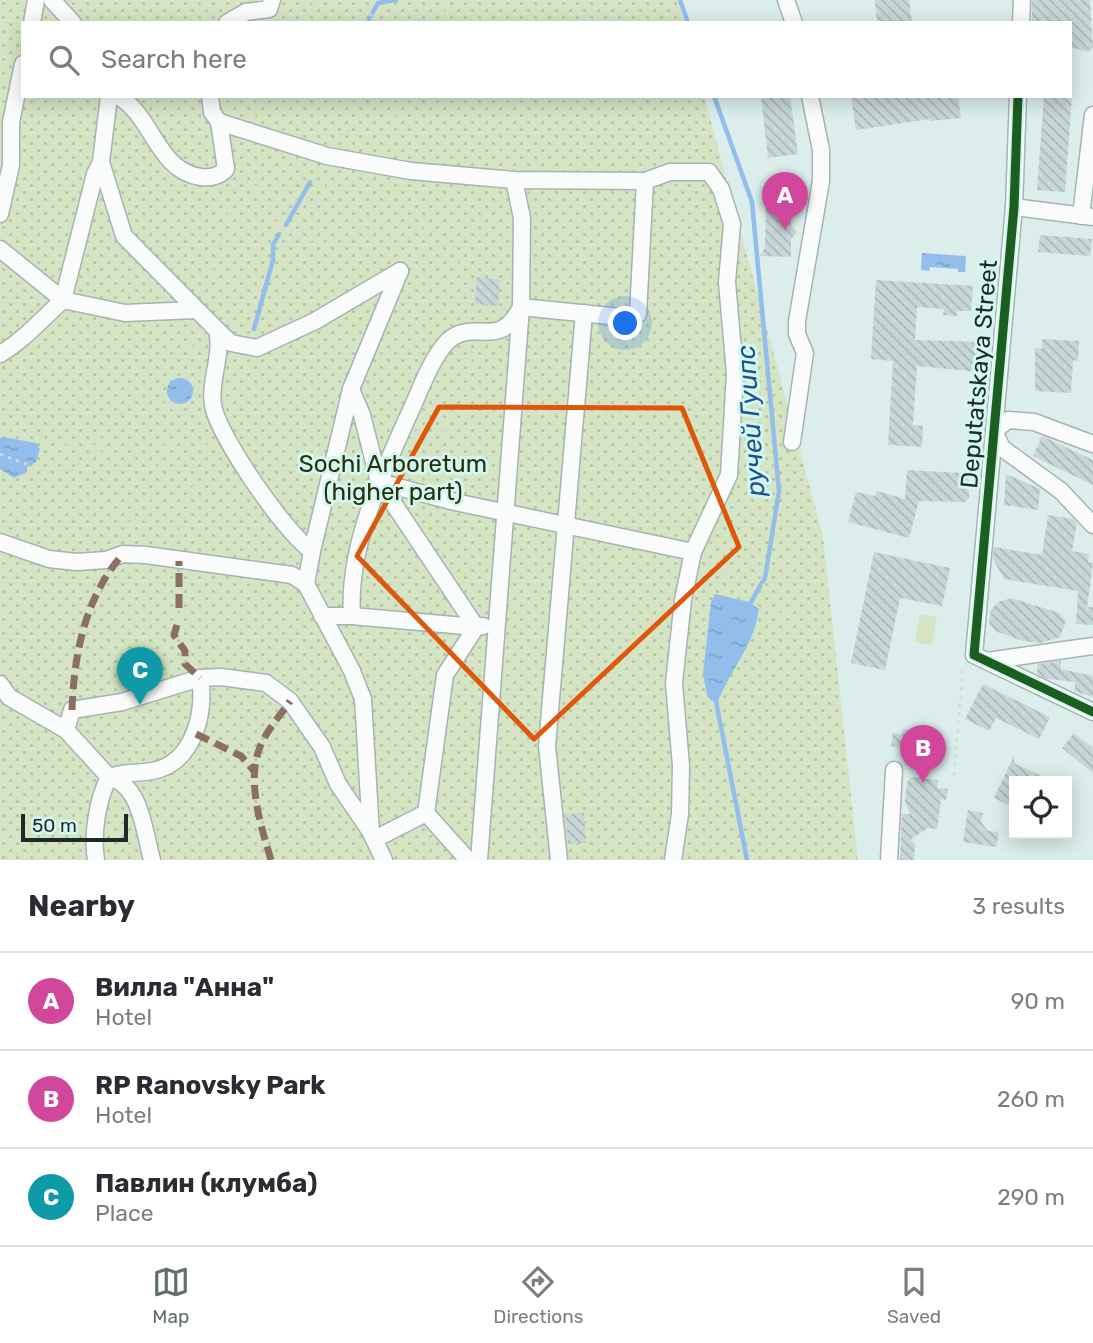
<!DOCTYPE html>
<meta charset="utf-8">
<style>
:root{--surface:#fff;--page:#f2f2f3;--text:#2b2b33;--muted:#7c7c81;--line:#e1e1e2;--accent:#606f6c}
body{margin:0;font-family:Rubik,sans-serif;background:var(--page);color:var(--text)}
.controls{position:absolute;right:21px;bottom:21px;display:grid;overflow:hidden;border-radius:0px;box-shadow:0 4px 18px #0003}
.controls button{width:63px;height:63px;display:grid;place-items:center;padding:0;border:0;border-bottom:2px solid var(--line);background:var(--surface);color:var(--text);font:35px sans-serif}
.scale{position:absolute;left:21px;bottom:18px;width:107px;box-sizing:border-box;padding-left:7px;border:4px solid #1d2a28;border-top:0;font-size:19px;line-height:24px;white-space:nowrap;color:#1d2a28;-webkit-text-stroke:5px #d3f6f1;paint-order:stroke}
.you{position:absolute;left:626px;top:324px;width:24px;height:24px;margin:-18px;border:5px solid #fff;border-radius:50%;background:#1a73e8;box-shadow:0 0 0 10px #1a73e833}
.badge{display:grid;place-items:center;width:46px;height:46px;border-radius:50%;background:var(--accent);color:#fff;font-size:23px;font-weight:700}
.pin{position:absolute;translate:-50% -58px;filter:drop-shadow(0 2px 4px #0008)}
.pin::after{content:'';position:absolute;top:37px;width:24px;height:21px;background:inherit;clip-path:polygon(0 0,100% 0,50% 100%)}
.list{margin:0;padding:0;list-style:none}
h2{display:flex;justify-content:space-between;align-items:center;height:91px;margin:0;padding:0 28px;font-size:30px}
h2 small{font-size:23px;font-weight:400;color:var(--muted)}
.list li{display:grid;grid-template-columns:46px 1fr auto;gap:21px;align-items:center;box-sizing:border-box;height:98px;padding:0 28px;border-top:2px solid var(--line)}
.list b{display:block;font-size:26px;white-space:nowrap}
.list p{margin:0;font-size:23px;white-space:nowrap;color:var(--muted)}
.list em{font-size:23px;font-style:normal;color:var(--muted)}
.icon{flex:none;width:38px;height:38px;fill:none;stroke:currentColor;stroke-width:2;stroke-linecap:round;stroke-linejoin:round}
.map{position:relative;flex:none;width:1093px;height:860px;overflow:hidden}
.search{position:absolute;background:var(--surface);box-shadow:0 4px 18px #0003;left:21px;right:21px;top:21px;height:77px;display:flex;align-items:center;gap:18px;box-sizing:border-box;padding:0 24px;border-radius:0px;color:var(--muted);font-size:26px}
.sheet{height:385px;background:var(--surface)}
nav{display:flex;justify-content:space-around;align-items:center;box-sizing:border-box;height:98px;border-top:2px solid var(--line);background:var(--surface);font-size:19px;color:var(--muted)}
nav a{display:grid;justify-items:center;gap:4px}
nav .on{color:var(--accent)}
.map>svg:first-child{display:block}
.grass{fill:url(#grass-dots)}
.garden{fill:#d5e5c4}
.water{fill:url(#water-ripples)}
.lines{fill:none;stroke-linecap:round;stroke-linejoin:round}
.stream{stroke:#93beec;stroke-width:4.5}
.building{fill:url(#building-back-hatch)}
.minor-casing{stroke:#a5b3b1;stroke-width:19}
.path{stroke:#d6dbdb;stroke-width:2.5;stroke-dasharray:3.5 5;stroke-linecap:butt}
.minor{stroke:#fafcfc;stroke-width:16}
.quiet{stroke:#8d6e63;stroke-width:7;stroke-dasharray:14 7;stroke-linecap:butt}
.cycleway-casing{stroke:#d3f6f1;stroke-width:13}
.cycleway{stroke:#1b5e20;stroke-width:9}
.marked{fill:none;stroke:#de570d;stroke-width:5;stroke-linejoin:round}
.labels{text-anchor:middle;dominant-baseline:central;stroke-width:6;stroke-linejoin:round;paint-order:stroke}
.street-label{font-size:24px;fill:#1d2a28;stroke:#d3f6f1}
.park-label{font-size:24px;fill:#282f09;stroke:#d3f6f1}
.water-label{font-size:26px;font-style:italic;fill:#1d528e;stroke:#d3f6f1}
</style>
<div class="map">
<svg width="1093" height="860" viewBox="0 0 1093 860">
<defs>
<pattern id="grass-dots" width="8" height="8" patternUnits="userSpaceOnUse" patternTransform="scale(1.75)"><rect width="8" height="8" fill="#d5e5c4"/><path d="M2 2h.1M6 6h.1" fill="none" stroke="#b6c5a8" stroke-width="1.8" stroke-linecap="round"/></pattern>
<pattern id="water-ripples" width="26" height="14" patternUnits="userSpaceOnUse" patternTransform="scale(1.75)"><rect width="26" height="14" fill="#93beec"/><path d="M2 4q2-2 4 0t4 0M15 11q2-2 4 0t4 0" fill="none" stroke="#7ea3ca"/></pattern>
<pattern id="building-back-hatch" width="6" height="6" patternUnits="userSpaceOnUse" patternTransform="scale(1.75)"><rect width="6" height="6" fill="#c7d6d7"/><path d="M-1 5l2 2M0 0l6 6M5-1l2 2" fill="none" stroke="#aab8b9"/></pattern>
</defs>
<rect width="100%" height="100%" fill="#dbeeeb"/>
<path class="grass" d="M0,0H678L684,23H23V96H704L823,536L858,860H0Z"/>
<path class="garden" d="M920,614L937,617L932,645L915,642Z"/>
<g class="water">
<path d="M922,253L966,256L965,272H958V269L930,267L929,271L921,270Z"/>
<circle cx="180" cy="391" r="13"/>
<path d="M4,437L36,443L40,449L36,462L27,467V472L14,478L0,469V438Z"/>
<path d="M715,594L749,602L759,609C754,645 733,666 719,699L712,701L707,696L703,673L711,602Z"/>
</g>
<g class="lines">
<g class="stream">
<path d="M680,0L688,23"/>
<path d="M369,19L378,3L396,0"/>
<path d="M714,96L752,202L779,491L765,578L748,607"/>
<path d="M286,225L310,182"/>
<path d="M254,329L273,260V245L279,234"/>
<path d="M715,696L747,860"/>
</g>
</g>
<g class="building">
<path d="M875,0H909L912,23H877Z"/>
<path d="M1032,0H1090L1093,47L1088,52L1070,47V23H1032Z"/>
<path d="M761,96H790L798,154L768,158Z"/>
<path d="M851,96H958L961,118L930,121V119L856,130Z"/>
<path d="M1044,96H1072L1065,192L1037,190Z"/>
<path d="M766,199L792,200L791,226L797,232L791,239V257L760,256L765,248Z"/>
<path d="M1040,235L1092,239L1090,256L1038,252Z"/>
<path d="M477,277L500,280L498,306L475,304Z"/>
<path d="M876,280L973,286L971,311H957V316L943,315L944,309L917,307L915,340L981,342L979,372L917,366L913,425L923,426L922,447L888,445L893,361L871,359Z"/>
<path d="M1042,339L1079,341L1078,361L1073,360L1071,393L1035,391V348L1042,349Z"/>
<path d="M1042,436L1093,460V485L1033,456Z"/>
<path d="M907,470L962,473L969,480V497L966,502L919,501L909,538L848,522L856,492L875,496L877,491L905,499Z"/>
<path d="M1006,474L1040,489L1038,510L1004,505Z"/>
<path d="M1048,515L1073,519L1077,523L1072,551L1089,554L1088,562L1093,563L1087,607H1093V625L1076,624L1078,591L1004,579L993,559L994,547L1042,555Z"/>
<path d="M874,552L950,568L942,606L900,598L885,670L851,663Z"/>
<path d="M1012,598L1059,613L1066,621L1060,637L1040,643L1023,641L995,631L989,623L991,610L998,602Z"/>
<path d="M1061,661V669L1093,676V697L1074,691L1076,682L1048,679L1037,674L1038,664Z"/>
<path d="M983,684L1050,717L1039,739L996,718L989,731L965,719Z"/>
<path d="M903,729L941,734L938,756L933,755L921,772L902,748L891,746L893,733L902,735Z"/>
<path d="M1074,733L1093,748V773L1062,748Z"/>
<path d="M1014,756V763L1052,781H1014V808L994,798Z"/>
<path d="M911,777L938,780L937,788L948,789L946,800L941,799L937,829L928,828L911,839L915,845L914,860H900L902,814H910L905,801L907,782Z"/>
<path d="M968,810L983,813L981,822L988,831L999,832L996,847L963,842Z"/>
<path d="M584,813L586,843L568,844L565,814Z"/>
</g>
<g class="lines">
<defs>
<g id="minor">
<path d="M52,0L73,23"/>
<path d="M786,0L794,23"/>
<path d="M32,23L36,0"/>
<path d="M227,23L246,12L269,9L272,0"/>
<path d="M1021,23L1022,0"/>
<path d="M109,96L101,162L124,236L217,330C223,356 209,380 213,405C218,436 286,534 312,551L306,584"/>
<path d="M118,96C153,116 157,171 201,177C210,178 220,176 226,169L219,122"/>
<path d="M210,96L212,112L219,122L327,156L411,171L514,180L645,181L670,172H709L721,189L732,224L727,282L735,374L729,475L693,552L683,600L674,683L681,766L680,814L673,860"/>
<path d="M1018,96L1014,207L974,655L1093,712"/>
<path d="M101,162L95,174L63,300L125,313L196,310"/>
<path d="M1014,207L1093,217"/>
<path d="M0,214L11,165V122L23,64"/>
<path d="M1081,216L1093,115"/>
<path d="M0,249L63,300C42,319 24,340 0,354"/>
<path d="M217,330L231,343L257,348L315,321L400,271"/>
<path d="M351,389L362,415L379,482L455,502L693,552"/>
<path d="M994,431L1002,448L1061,491L1093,525"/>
<path d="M994,431L1008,420L1034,422L1093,444"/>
<path d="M792,442L805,353L797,334V321L821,181V150L810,96"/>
<path d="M379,482L476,627L483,626"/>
<path d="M0,542L49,559L77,562L106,560L123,554L146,555L292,575L306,584L352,671L363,699L371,833L384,860"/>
<path d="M312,551L351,389L400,271"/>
<path d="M322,616H352C347,543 386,466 415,401C422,384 437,347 453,337C478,321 500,349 521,307L630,318L638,314L645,181"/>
<path d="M352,616L476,627L445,675L426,813L375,839"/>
<path d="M987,661L1093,646"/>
<path d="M0,684L9,697L66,730L109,777C97,801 92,834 96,860"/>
<path d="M66,730L72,710L122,702L200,678L221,677L266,683L290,701L322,747L338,784L370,831"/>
<path d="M109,777C128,771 135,774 152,771C193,764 206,713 200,678"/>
<path d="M109,777C141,785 144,831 152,860"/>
<path d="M426,813L468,860"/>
<path d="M479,860L521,307L522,218L514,180"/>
<path d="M559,860L547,746L584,313"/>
<path d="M889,860L894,770"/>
</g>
</defs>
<use href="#minor" class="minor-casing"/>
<g class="path">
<path d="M200,0L211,20"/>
<path d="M359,0L377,23"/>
<path d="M610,0L606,13L615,23"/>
<path d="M284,23L316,0"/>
<path d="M403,23L418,0"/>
<path d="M410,23L473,0"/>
<path d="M581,23L606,13"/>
<path d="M249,96L261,104L275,96"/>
<path d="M482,96L496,114L501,164"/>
<path d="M642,96L645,166"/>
<path d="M497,113L524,96"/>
<path d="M254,118L258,104"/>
<path d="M340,136L354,96"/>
<path d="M332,141L359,125L466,96"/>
<path d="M241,165L247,144"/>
<path d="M239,177L257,188L281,226L300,238C307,221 331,187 323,170"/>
<path d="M674,187L708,196"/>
<path d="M270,207L293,199L312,209"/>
<path d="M658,222L671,217L714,213"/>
<path d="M300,238C310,241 320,244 332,243C345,241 356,233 368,229C394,221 438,220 454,247L471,318"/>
<path d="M412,264L449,240L503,197"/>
<path d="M206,297L238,178"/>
<circle cx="180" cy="392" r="18"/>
<path d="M185,374L197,330"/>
<path d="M435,419L443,420L445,425L440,455L432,458L426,452L431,422Z"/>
<path d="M0,427L159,467"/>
<path d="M416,431L429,437"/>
<path d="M442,441L460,443"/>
<path d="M0,454L60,477C101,458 118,393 162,387"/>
<path d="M421,480L427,456"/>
<path d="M456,488L473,345"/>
<path d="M144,519L175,409"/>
<path d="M124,536L134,538"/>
<path d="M121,539L127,524L137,518L149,521L156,531L153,541"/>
<path d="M175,545L209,438"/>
<path d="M708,561L730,574L766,586L781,615"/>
<path d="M177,625L179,608"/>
<path d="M954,775L963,667"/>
</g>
<use href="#minor" class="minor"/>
<g class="quiet">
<path d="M179,608V561"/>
<path d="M177,625L174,635L185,651V664L200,678"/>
<path d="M72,710C74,654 85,597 123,554"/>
<path d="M196,734L241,756L254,771"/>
<path d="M271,860C261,826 246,781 260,747C266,731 280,716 290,701"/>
</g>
<defs>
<path id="cycleway" d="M1018,96L1014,207L974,655L1093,712"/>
</defs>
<use href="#cycleway" class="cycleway-casing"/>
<use href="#cycleway" class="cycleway"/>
</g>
<path class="marked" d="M439,407L682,408L739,547L534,739L357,556Z"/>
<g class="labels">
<g class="street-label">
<text transform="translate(979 374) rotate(-85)">Deputatskaya Street</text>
</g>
<g class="park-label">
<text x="393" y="464">Sochi Arboretum<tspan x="393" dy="28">(higher part)</tspan></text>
</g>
<g class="water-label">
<text transform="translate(751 421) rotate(-94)">ручей Гуипс</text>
</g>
</g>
</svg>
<div class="controls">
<button><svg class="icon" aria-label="locate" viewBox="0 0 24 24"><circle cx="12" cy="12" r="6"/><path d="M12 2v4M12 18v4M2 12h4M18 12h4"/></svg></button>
</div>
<div class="scale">50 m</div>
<div class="you"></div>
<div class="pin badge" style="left:785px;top:230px;background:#d1479c">A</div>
<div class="pin badge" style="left:923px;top:783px;background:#d1479c">B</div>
<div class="pin badge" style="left:140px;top:705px;background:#0f9aa8">C</div>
<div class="search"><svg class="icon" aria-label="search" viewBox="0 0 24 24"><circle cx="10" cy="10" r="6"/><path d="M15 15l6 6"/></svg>Search here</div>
</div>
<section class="sheet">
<h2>Nearby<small>3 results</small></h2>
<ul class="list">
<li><span class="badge" style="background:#d1479c">A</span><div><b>Вилла &quot;Анна&quot;</b><p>Hotel</p></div><em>90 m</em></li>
<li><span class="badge" style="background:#d1479c">B</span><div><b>RP Ranovsky Park</b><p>Hotel</p></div><em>260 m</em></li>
<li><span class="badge" style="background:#0f9aa8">C</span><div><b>Павлин (клумба)</b><p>Place</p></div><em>290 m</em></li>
</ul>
</section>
<nav>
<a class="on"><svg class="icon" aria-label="map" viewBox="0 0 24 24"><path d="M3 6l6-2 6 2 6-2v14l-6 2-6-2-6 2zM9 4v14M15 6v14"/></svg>Map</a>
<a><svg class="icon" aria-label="directions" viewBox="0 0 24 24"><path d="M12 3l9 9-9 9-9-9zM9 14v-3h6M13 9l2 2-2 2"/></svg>Directions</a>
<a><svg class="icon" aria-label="saved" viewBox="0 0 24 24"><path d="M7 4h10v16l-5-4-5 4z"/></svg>Saved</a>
</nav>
